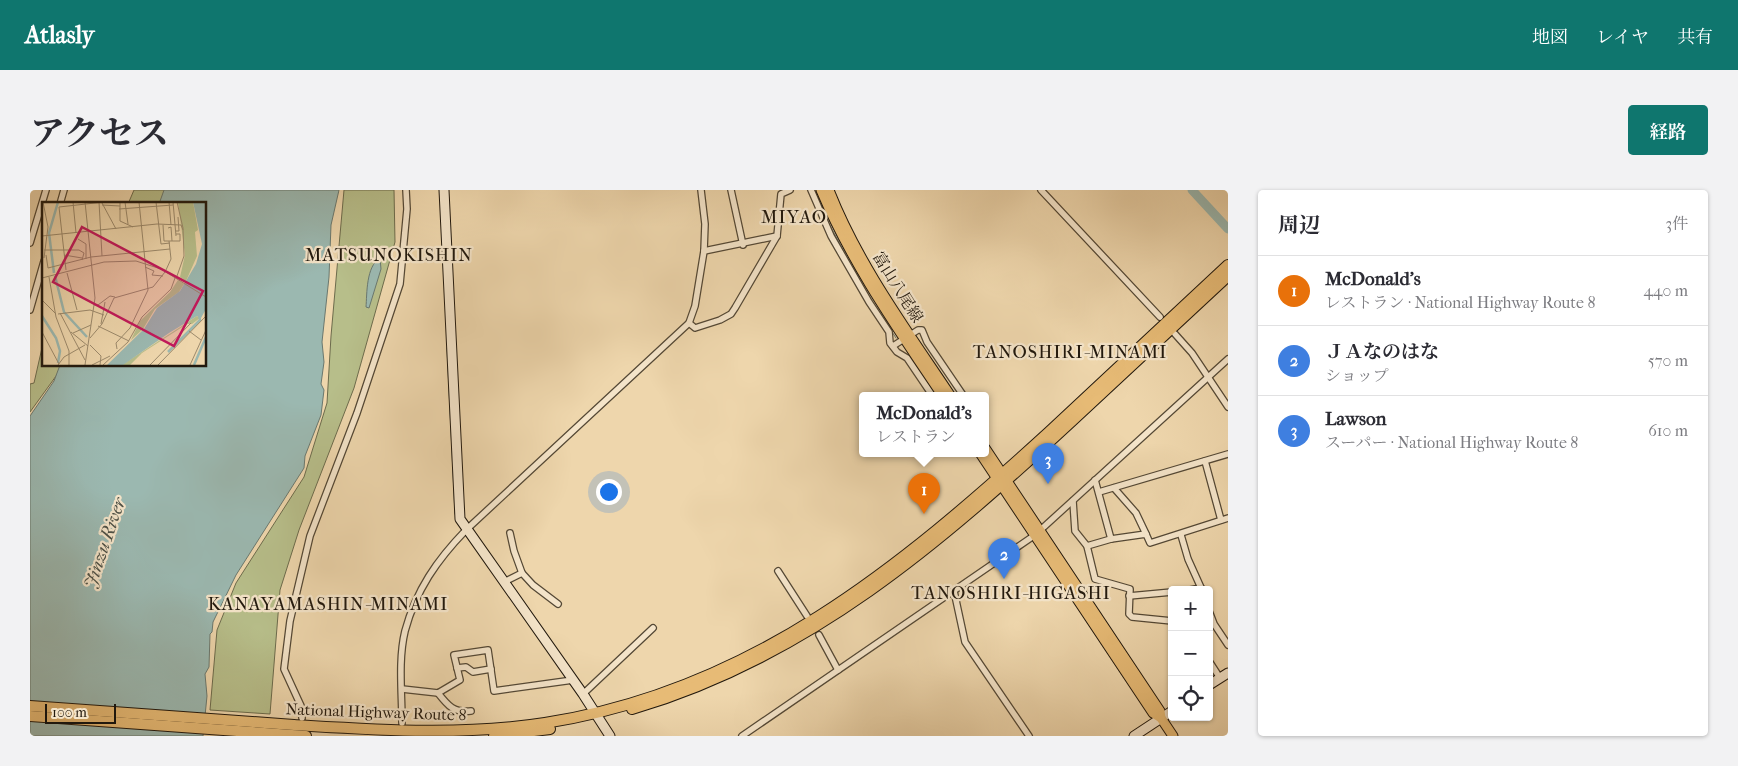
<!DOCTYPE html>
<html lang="ja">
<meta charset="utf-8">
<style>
:root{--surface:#fff;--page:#f2f2f3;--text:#2b2b33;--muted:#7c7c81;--line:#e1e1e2;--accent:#0f766e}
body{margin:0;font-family:"IM FELL French Canon","Noto Serif JP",serif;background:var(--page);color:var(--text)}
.controls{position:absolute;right:15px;bottom:15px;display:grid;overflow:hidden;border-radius:5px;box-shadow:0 1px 4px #0004}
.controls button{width:45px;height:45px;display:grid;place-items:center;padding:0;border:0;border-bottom:1px solid var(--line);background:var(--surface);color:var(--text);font:25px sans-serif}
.scale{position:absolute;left:15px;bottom:12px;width:71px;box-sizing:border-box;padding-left:5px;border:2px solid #21180d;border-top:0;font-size:14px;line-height:18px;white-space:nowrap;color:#21180d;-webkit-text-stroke:4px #f4e4c9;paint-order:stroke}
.you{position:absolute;left:578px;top:301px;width:18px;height:18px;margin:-12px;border:4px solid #fff;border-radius:50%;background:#1a73e8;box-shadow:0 0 0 8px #1a73e833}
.badge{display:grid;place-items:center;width:32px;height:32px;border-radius:50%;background:var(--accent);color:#fff;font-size:16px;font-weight:700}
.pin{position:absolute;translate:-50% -41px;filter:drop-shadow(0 1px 2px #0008)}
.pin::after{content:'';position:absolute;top:26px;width:18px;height:15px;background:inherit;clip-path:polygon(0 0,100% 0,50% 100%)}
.popup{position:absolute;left:829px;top:202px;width:130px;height:65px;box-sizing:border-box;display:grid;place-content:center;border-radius:5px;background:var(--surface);filter:drop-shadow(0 1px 4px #0005);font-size:16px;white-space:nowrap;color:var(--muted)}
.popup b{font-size:19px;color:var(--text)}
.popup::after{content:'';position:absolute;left:50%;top:100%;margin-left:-10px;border:10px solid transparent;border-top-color:var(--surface)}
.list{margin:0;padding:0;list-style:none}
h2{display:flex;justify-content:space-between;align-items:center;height:65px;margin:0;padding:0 20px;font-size:21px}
h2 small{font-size:16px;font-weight:400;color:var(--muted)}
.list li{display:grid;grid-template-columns:32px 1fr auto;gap:15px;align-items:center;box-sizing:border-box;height:70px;padding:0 20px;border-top:1px solid var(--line)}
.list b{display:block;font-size:19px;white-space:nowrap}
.list p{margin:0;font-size:16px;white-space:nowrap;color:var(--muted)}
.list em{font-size:16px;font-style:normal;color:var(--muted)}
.icon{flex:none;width:28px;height:28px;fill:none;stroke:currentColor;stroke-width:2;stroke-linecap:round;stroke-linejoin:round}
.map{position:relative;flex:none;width:1198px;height:546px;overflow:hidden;border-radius:5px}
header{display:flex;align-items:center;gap:30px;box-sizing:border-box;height:70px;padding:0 25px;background:var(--accent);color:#fff}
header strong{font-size:24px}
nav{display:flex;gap:28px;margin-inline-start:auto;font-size:18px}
.intro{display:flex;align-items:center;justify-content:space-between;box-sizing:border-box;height:120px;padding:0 30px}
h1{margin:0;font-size:35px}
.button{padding:12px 22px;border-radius:5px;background:var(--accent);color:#fff;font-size:18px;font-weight:700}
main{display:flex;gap:30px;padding:0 30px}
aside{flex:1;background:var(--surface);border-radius:5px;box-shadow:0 1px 4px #0004}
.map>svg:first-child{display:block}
.green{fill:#b7be8a;stroke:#6c6b4c}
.water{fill:#9bb8b0;stroke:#6a786f}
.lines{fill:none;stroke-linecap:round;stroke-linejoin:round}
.stream{stroke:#6a786f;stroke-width:1}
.river{stroke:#9bb8b0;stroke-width:9}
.street-casing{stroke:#544835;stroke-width:8}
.secondary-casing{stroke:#21180d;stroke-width:11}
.primary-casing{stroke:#21180d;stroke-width:11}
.highway-casing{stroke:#21180d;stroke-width:12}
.street{stroke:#f4e4c9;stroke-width:5.5}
.secondary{stroke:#f4e4c9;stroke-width:9}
.primary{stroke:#e7bb76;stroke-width:9}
.highway{stroke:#e7bb76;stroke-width:10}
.labels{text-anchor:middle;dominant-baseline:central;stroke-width:4.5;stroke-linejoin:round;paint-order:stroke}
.street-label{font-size:16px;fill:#21180d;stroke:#f4e4c9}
.neighbourhood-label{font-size:18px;letter-spacing:1px;fill:#21180d;stroke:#f4e4c9}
.water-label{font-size:18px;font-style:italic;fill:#4c5046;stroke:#f4e4c9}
.inset-river{fill:none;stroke:#9bb8b0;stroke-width:2.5}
.inset-road{fill:none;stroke:#9c8a6c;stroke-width:1}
.view{fill:#c2185b;fill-opacity:0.15;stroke:#c2185b;stroke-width:2.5}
.inset-edge{fill:none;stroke:#21180d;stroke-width:2.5}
</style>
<header>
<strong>Atlasly</strong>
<nav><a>地図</a><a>レイヤ</a><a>共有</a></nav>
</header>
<div class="intro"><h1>アクセス</h1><a class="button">経路</a></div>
<main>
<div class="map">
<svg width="1198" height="546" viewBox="0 0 1198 546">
<rect width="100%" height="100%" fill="#eed6ac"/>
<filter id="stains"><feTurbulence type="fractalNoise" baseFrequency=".004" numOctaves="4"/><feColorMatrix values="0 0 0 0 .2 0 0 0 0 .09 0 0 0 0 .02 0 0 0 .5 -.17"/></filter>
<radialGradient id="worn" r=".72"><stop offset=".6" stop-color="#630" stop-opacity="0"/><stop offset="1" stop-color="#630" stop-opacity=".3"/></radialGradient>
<g class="green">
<path d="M104,0H136L130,14H98Z"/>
<path d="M314,0H364L365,52L324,198L269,340L250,400L240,524L180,520L187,440L206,393L274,287L297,213L301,146Z"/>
<path d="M14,149V175H34L0,222V194L4,193Z"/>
</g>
<g class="water">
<path d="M134,0H309L301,35L299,87L292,152L294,172L291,194L294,200L291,225L275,266L274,278L206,385L183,432L182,442L180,444L179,477L175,484L177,506L173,546H0V226L24,191L30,175H175V14H129Z"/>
<path d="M350,68L351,79L339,118L336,117C337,104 336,76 350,68Z"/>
</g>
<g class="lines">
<g class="stream">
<path d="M796,28L820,73"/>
<path d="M839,107L866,148"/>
<path d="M417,158L425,324"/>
</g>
<path class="river" d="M1162,0L1198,39"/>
<defs>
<g id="street">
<path d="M701,0L713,55"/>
<path d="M781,0L801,46L839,112L859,142L860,153L867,162L877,168L902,205"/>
<path d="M1011,0L1130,127"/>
<path d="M30,14L34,0"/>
<path d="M0,53L16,0"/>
<path d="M674,61L747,46"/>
<path d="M0,120L14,71"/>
<path d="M659,133L665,138L690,130L701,124L705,118L747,46L751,4L760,0"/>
<path d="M1145,144L1162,163L1198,217"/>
<path d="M863,156L888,140H892L897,152L933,205"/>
<path d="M1175,271L1191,330"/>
<path d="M1065,290L1081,349L1116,344L1120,353L1198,328"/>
<path d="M1084,298L1106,323L1116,344"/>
<path d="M1069,302L1198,264"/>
<path d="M1043,311L1045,341L1057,356L1065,389L1100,399L1099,424L1102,427L1142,431"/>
<path d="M480,343L484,361L492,383"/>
<path d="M1151,345L1158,369L1172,400"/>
<path d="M1057,356L1081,349"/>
<path d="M748,381L777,426"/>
<path d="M474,392L492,383L503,395L528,414"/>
<path d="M1160,400L1171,398"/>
<path d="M924,401L935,452L999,546"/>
<path d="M1099,406L1142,402"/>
<path d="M1179,421L1184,434L1198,455"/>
<path d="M789,445L808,480"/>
<path d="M1179,471L1190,488"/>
<path d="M427,478L436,477L443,482L461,479"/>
<path d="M372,499L408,503L430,490L424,465L458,460L464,501L543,490"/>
<path d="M408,503C418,516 424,523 441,521"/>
<path d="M553,504L623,438"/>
<path d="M272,528L271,516L254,479L260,431L280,346L327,223L370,94L377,19L376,0"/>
<path d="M372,533C372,504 368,470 375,441C386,400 407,370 436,340L659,133L665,116L674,61L675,34L671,0"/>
<path d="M712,546L1005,345L1198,169"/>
</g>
<g id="secondary">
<path d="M414,0L430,329L553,504L580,546"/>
<path d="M1179,495L1198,483"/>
<path d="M1104,546L1142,521"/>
</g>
<g id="primary">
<path d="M791,0C822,74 868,139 912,205"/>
<path d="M799,0C828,74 876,139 920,205"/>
<path d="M955,258L1130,521L1131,528"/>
<path d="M950,263L1123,523L1131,528L1143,546"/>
</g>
<g id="highway">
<path d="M0,516C88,522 176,529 264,535C348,540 432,546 515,533C721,501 870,378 1019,242C1079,186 1138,131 1198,75"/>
<path d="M602,519C779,467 910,353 1043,230C1094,182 1146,134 1198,86"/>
<path d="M0,526L276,546"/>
<path d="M464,546L520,539"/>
</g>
</defs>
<use href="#street" class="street-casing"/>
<use href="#secondary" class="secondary-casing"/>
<use href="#primary" class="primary-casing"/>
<use href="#highway" class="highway-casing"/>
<use href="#street" class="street"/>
<use href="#secondary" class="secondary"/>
<use href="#primary" class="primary"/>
<use href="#highway" class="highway"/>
</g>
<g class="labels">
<g class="street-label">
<text transform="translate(868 97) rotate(58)">富山八尾線</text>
<text transform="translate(346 522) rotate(2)">National Highway Route 8</text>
</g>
<g class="neighbourhood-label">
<text x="764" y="27">MIYAO</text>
<text x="359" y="65">MATSUNOKISHIN</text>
<text x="1040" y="162">TANOSHIRI-MINAMI</text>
<text x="981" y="403">TANOSHIRI-HIGASHI</text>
<text x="298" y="414">KANAYAMASHIN-MINAMI</text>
</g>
<g class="water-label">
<text transform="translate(75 353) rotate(-71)">Jinzu River</text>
</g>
</g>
<g transform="translate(12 12)">
<rect width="164" height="164" fill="#eed6ac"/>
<path d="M136,0H151L156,28L153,30L155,54L144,79L138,75L143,53ZM136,78L142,82L137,90L113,107L101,127L89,138L98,119L128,90ZM155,114L158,116L150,122H145L100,151L88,163H80Z" fill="#b7be8a"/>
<path d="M151,0H164V107L159,116L155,114L127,131L81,163H65L102,127L115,106L138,89L154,62L160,42Z" fill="#9bb8b0"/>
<path class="inset-river" d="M12,71L7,31L16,0M13,74L22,110L45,135M0,114L14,136L18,149L16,161M126,150L158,118L157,113M152,163L164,135"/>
<path class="inset-road" d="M1,0L6,25L2,56M31,0L34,31M57,0L60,54M78,0V19L91,25M83,0L86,22M114,0L119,42L128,41M127,0L129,23M131,0L134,34M60,1L74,27M60,3L78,4M77,7L131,3M121,23L122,39H138V32H134M126,26L129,25L130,39M134,29H137L136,15M0,34L115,22L139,23L141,28M36,37L44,42V57M2,48H37L42,51L40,58M4,53L6,66L49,55L128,47M22,53L40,56M103,65L112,69L110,73L121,74M24,68L17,5L62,0M124,68L129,57L127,39M25,71L35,108M135,74L142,54L141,26L135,0M7,75L14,115L27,149V163M0,76L62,60L94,59L119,67L164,95M0,98L14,112M52,103H56L68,94L73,95M18,111L43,158M16,112L48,108L62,113M59,122L63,100M56,124L87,139M147,129L159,138M0,130L17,162M29,130L46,144M31,131L49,123M48,136L60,122L72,96L111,85L123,70M48,143L59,154L58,163M75,147L74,141L88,126L106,88L97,0M16,163L22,155L43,143M43,163L53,96L43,0M50,163L68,154M61,163L86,140L100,115L129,87L133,76M108,163L149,121M116,163L164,114M148,163L164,128"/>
<path class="view" d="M40,25L161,89L132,144L11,80Z"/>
<rect width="164" height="164" class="inset-edge"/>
</g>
<rect width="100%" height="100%" filter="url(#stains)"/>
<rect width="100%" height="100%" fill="url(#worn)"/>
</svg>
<div class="controls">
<button>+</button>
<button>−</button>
<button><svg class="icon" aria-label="locate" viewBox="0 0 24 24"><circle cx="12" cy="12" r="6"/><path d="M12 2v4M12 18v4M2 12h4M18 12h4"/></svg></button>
</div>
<div class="scale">100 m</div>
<div class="you"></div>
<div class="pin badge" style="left:894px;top:324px;background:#e8710a">1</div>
<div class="popup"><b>McDonald's</b>レストラン</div>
<div class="pin badge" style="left:974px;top:389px;background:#3f7fe0">2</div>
<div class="pin badge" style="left:1018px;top:294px;background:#3f7fe0">3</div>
</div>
<aside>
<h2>周辺<small>3件</small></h2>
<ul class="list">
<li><span class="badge" style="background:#e8710a">1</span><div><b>McDonald's</b><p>レストラン · National Highway Route 8</p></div><em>440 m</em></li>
<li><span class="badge" style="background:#3f7fe0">2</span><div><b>ＪＡなのはな</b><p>ショップ</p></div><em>570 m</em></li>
<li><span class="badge" style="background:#3f7fe0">3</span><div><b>Lawson</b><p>スーパー · National Highway Route 8</p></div><em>610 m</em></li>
</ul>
</aside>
</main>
